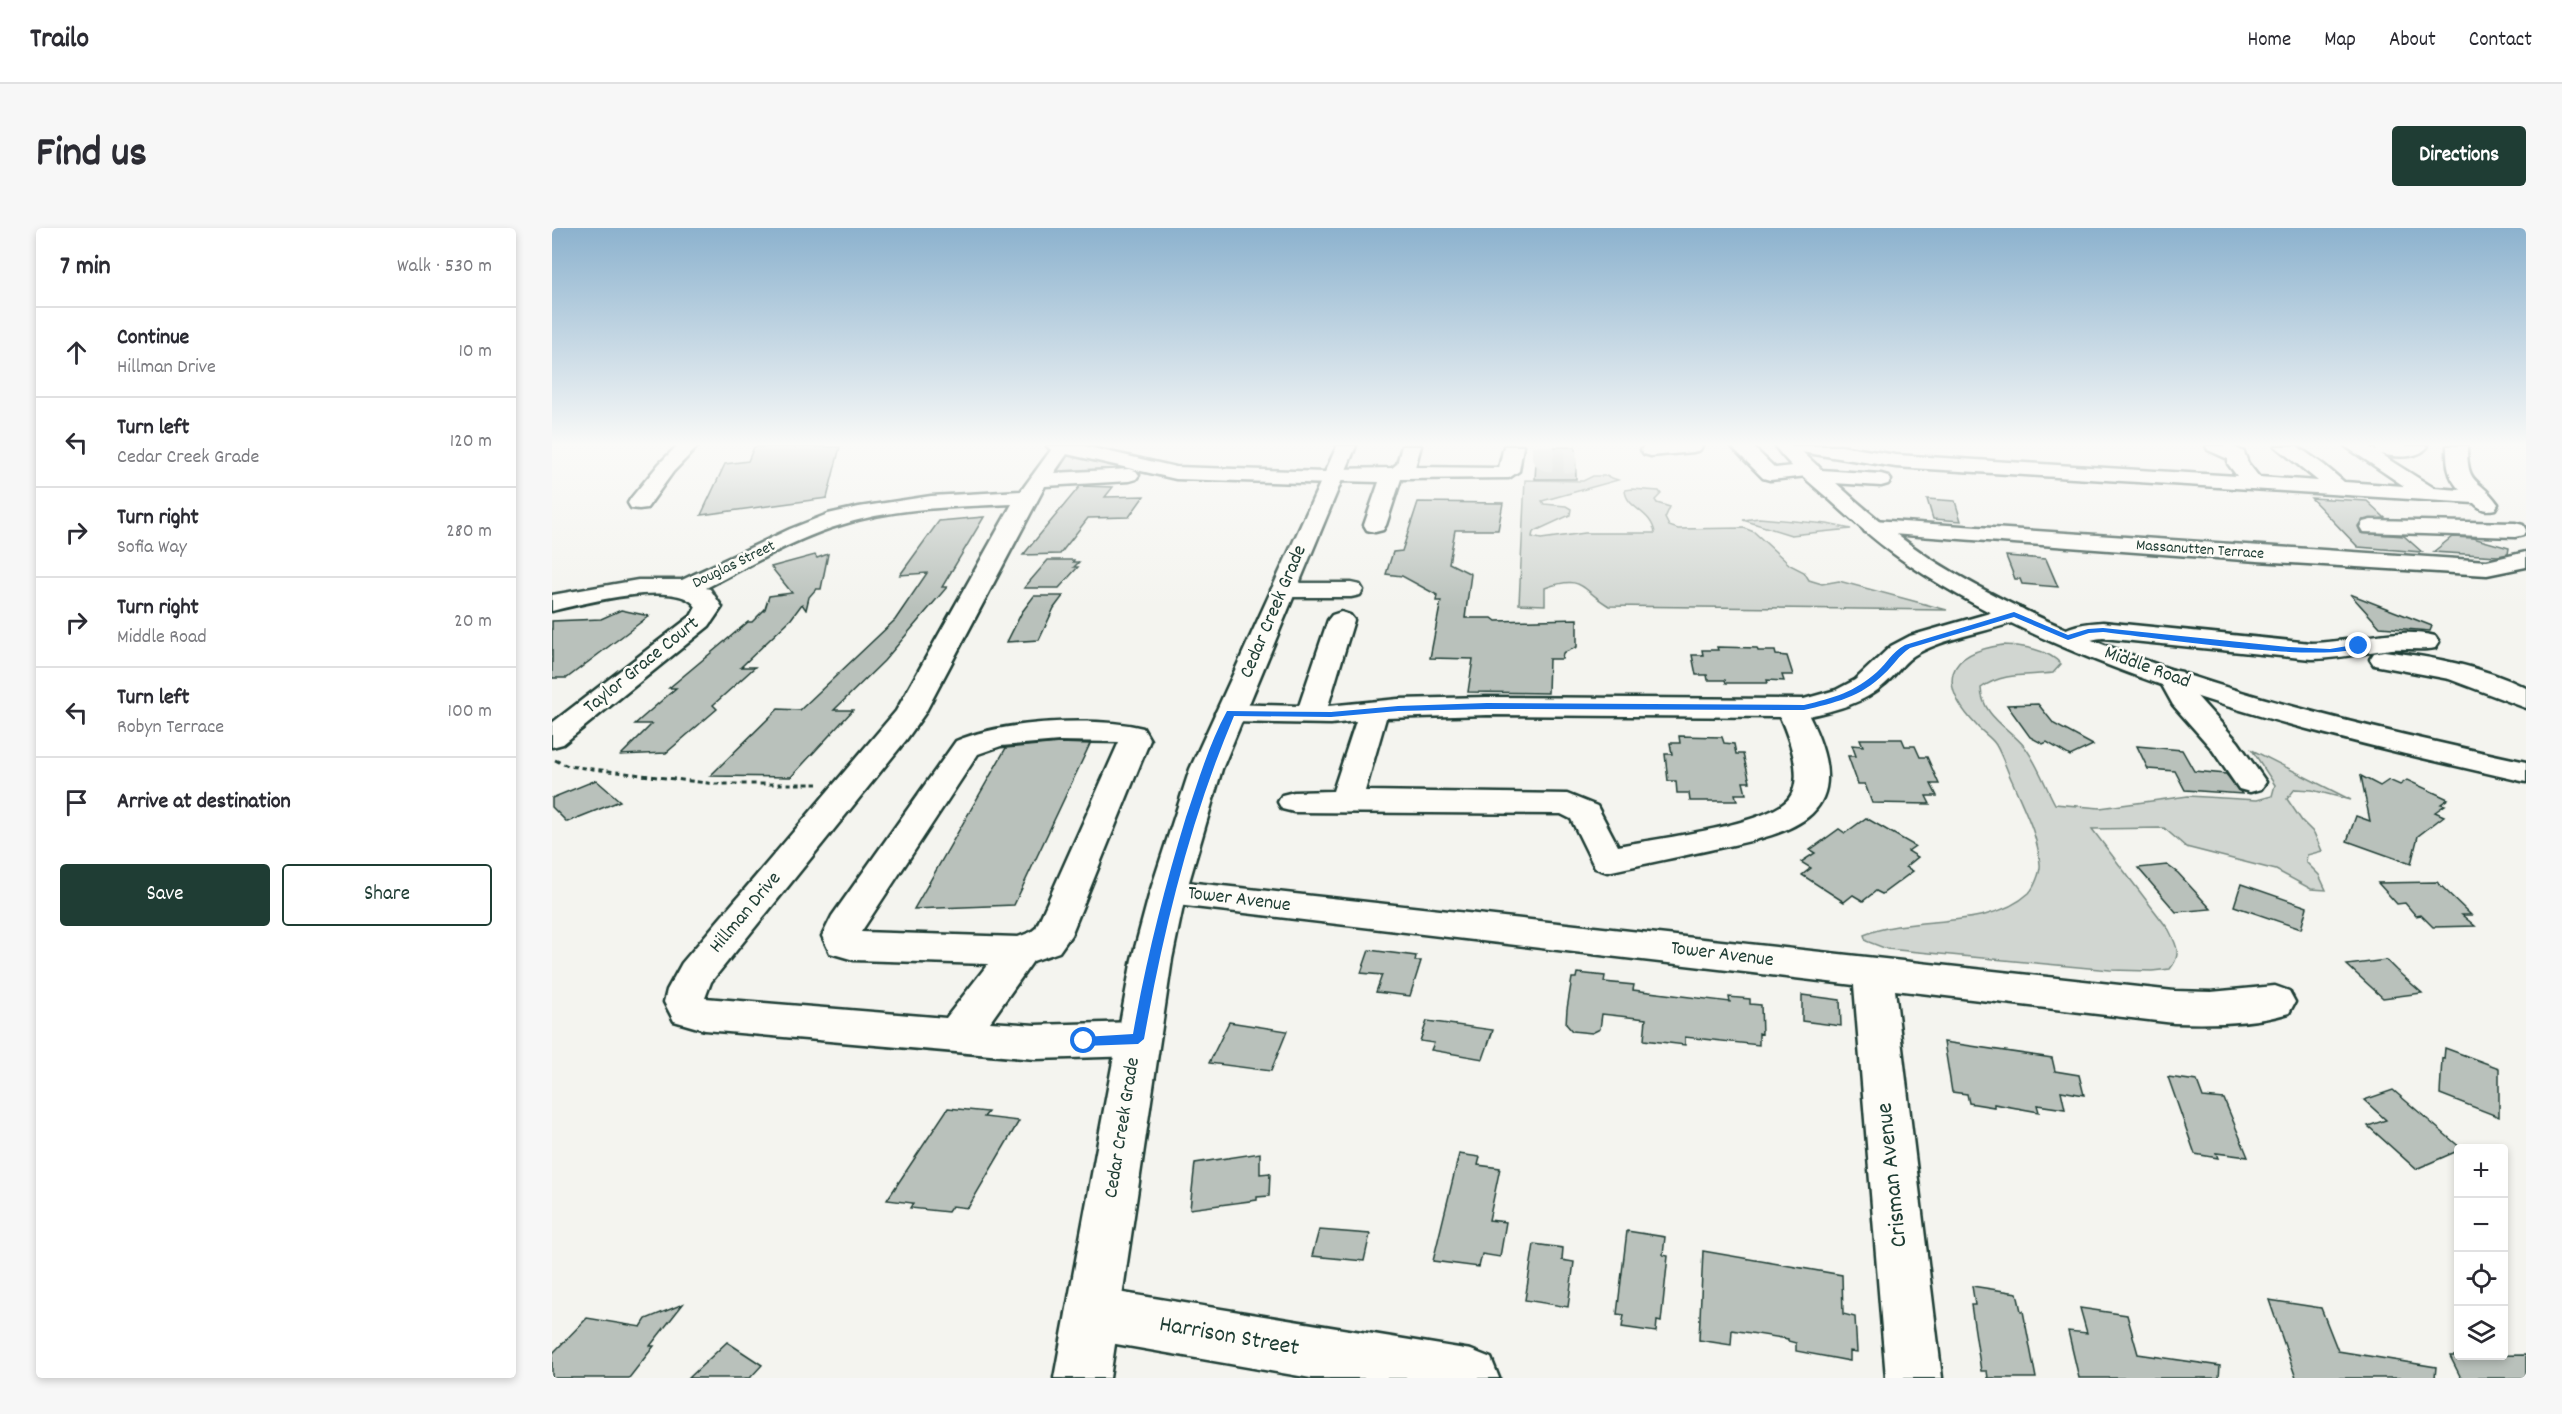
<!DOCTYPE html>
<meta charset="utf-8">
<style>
:root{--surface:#fff;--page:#f7f7f7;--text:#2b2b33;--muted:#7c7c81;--line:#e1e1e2;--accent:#1f3d34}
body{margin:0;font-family:Dekko,sans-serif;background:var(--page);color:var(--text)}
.controls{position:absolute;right:18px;bottom:18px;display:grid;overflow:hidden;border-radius:6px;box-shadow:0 3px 9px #0003}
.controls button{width:54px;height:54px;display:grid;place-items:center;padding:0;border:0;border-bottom:2px solid var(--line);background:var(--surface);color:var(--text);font:30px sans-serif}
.stop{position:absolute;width:18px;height:18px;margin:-14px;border:4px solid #1a73e8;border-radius:50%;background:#fff}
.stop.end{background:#1a73e8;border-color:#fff;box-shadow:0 2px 6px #0008}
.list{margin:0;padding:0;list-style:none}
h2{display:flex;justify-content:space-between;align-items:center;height:78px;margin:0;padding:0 24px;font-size:26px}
h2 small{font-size:20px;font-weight:400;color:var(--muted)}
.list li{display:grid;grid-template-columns:39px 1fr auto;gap:18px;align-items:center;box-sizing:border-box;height:90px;padding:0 24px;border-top:2px solid var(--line)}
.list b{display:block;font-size:22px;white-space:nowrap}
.list p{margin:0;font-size:20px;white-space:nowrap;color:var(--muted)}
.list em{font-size:20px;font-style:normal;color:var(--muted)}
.actions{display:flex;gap:12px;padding:18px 24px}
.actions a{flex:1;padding:14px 0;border:2px solid var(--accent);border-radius:6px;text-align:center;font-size:21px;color:var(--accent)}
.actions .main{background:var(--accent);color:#fff}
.icon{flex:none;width:33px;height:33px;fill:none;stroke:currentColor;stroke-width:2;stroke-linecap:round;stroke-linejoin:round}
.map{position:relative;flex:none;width:1974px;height:1150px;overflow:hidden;border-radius:6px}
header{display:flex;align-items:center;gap:36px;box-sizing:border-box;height:84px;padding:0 30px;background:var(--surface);border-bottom:2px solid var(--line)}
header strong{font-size:28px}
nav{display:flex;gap:33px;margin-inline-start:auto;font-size:21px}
.intro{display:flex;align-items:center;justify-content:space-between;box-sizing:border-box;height:144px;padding:0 36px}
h1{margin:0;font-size:42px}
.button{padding:15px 27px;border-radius:6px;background:var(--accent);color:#fff;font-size:21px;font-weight:700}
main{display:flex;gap:36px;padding:0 36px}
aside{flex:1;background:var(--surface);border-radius:6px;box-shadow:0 3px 9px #0003}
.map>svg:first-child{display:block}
.green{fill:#d1d6d1;stroke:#788a82;stroke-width:1.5}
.building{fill:#b9c1bb;stroke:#1f3d34;stroke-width:1.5}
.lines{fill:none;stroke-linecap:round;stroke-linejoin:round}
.minor-tunnel{stroke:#c9cfca;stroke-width:22;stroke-dasharray:22 11;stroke-linecap:butt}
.minor-casing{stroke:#1f3d34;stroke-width:5}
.major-casing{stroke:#1f3d34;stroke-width:5}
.path{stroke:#1f3d34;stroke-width:3;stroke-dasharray:5 4;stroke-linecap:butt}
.minor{fill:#fdfcf7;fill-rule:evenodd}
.major{fill:#fdfcf7;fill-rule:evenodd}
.route{fill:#1a73e8}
.labels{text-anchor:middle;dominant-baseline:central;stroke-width:5;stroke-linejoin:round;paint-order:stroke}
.far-street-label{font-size:16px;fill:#1f3d34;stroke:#fdfcf7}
.street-label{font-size:20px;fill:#1f3d34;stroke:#fdfcf7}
.near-street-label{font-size:24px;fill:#1f3d34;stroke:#fdfcf7}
</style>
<header>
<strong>Trailo</strong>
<nav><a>Home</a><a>Map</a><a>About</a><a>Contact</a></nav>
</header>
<div class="intro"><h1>Find us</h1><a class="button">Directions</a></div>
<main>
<aside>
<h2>7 min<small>Walk · 530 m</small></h2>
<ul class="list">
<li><svg class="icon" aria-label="ahead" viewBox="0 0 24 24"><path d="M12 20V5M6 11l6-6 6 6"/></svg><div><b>Continue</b><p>Hillman Drive</p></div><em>10 m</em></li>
<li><svg class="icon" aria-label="left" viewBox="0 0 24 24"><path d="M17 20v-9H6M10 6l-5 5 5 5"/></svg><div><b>Turn left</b><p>Cedar Creek Grade</p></div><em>120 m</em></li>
<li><svg class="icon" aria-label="right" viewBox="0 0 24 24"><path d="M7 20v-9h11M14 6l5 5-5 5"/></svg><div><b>Turn right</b><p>Sofia Way</p></div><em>280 m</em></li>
<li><svg class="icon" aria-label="right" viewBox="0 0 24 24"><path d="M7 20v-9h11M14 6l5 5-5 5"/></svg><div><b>Turn right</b><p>Middle Road</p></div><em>20 m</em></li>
<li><svg class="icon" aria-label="left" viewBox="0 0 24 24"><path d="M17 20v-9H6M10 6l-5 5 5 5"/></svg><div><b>Turn left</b><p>Robyn Terrace</p></div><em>100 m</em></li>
<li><svg class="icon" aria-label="arrive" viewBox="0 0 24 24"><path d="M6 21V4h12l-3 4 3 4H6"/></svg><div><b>Arrive at destination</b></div></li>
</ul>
<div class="actions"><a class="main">Save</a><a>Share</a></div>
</aside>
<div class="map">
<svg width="1974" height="1150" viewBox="0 0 1974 1150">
<rect width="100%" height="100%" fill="#f4f4ef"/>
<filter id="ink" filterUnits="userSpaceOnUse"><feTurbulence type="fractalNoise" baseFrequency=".0167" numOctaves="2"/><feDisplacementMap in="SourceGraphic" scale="12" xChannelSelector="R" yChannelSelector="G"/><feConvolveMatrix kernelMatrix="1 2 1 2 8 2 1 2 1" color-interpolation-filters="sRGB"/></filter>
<g filter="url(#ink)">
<g class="green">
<path d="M520,226L584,241L502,244L512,228Z"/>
<path d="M1041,248H1054L1066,252L990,273L992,276L1014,278L1019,281L1018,287L981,304L980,309L989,311L1033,305H1103C1099,282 1074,281 1073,262L1080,261L1107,263L1109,266L1103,272L1105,275L1118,279L1113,290L1117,298L1126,301L1192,300L1202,304L1238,337L1252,344L1257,352L1270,356L1287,353L1395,382L1057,378C1028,361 1032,346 993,360V377L967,376L973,252L1031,253Z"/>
<path d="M1207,290L1275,296L1299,301L1239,307L1191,292Z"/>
<path d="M1451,417C1471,418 1495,421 1509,436L1501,445C1475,448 1452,444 1429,460C1430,488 1456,499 1472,518C1485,534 1493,558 1503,576L1548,580L1636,568L1705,572L1720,568L1723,557L1700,522L1799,572L1760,562L1743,561L1735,571L1750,593L1762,605L1770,623L1755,627L1754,634L1767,647L1774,662L1759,661L1724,642L1634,619L1612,600L1540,601L1617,702C1625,718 1630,726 1618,741L1600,743L1558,742L1335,721L1314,713L1312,707C1362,686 1436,703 1477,665C1482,660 1489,643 1488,636C1486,607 1472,581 1461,555C1455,543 1451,529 1444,517C1440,510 1431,505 1425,498C1385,456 1393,425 1451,417Z"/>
</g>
<g class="building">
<path d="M202,219H288L275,270L149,287L173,236L196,233Z"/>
<path d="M985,219H1023L1024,251H983Z"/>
<path d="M528,258L561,259L553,269L592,268L577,289L536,290L508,326L471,327Z"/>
<path d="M1759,270L1815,273L1833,290L1810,292L1806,298L1809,305L1852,308L1870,324L1806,319Z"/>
<path d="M1375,271L1403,273L1409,293L1381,291Z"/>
<path d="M866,274L951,275L946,302H903L897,335L919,346L913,390H940L944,393L1025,391V419L1011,425L1010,431H997L996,465L916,464L921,431L878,430L889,373H884L885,367L850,348L834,346L841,324L850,323Z"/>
<path d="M432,289L390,359H395L332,433L282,482H301L239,549L158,548L226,481L248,482L343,392L375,345L348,347L387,293Z"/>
<path d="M1900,309L1921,310L1957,320L1956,326L1946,328L1881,324Z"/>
<path d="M276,326L269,361H264L257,369L254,382L250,376L239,391L189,439H203L161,477L165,481L114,525L69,527L100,496H83L124,460H117L196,394H200L213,381L217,368L240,365L219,339L263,327L265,330Z"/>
<path d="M1454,328L1494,331L1506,359L1470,356L1468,351H1463Z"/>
<path d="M496,332H522L521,334H527L522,339H526L507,360H472Z"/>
<path d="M1798,366L1880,398L1878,403L1828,399Z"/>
<path d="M482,368H511L502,380L487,412L455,414L470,384Z"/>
<path d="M69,382L97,388L15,450H0V393L49,391Z"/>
<path d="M1165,419L1205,420L1206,423H1223L1224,427L1235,428L1241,447H1230L1232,453L1215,452L1216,455H1174L1173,452H1156L1155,447H1144L1140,427H1151L1150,422H1166Z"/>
<path d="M1486,476L1502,496L1541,517L1518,528L1495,514L1491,516L1478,509L1455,477Z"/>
<path d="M1127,508L1170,509L1172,515L1182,516L1184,526H1191L1198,554H1191L1194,566H1183L1185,573H1138L1137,565H1125L1124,553H1116L1113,526H1120L1118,515H1128Z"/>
<path d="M1308,511H1350L1353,518H1363L1368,529H1375L1387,556H1379L1385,568H1374L1378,576L1320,575L1313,556H1306L1296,528H1304L1300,517L1311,518Z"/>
<path d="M507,515L538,516L462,677L362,681L454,520Z"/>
<path d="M1585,518L1630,522L1642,543L1674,546L1690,566L1633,562L1623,543L1596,541Z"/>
<path d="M1809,548L1828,558L1837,552L1848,557L1855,552L1896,571L1889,576L1893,577L1883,584L1892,588L1866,608L1859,636L1795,613L1804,588L1818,593Z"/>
<path d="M44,552L68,573L15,594L0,579V570Z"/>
<path d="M1314,590L1363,618L1356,623L1366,629L1354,639L1361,643L1330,666L1324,663L1311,673L1301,667L1292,674L1250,647L1259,640L1249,634L1263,625L1258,622L1287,601L1293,605Z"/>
<path d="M1615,637L1626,645L1659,681L1624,684L1586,640Z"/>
<path d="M1885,654L1919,687H1910L1923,698L1881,699L1869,687L1864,688L1853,675L1845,676L1826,655Z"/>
<path d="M1689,656L1755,679L1749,701L1682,678Z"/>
<path d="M817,722L864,728L863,733H869L858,768L824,764L830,747L809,745Z"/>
<path d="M1834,732L1844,742L1870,765L1831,770L1795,737Z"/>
<path d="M1025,745L1053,748L1052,754L1082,757L1081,762L1178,774L1177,769L1198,771V776L1209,777L1210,806L1207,805V817L1133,809V817L1092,812L1094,791L1050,786L1048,801L1040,805L1020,803L1014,796L1015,781L1020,750H1024Z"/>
<path d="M1250,767L1288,772L1289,798L1250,793Z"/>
<path d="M875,793L941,802L931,831L879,822L882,815L868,813Z"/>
<path d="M677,794L735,803L719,843L657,835Z"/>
<path d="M1392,814L1500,830L1503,843L1527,847L1532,867L1509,863L1513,881L1485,877L1487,884L1442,876V879L1417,875L1415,866L1400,864Z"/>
<path d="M1893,820L1947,840V889L1888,866L1890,830L1892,831Z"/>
<path d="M1616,849L1645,853L1651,869L1672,871L1696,929L1664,925L1666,930L1643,926Z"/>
<path d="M1841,862L1868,885L1910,921L1864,941L1816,898L1834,892L1812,872Z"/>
<path d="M396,880L436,884L432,889L467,893L416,980L400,978L396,984L358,980L361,975L335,972Z"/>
<path d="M708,925V946L718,945L717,968L705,969V972L638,981L643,935Z"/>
<path d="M907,926L928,929L926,937L948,940L937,992L954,994L948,1029L930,1026L927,1039L881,1033Z"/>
<path d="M767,1002L818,1006L812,1033L760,1028Z"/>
<path d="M1075,1003L1113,1009L1111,1027L1116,1028L1109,1094L1105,1093L1104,1104L1070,1099L1072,1087L1065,1086Z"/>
<path d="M982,1016L1011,1020L1010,1032L1022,1034L1016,1079L973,1072Z"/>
<path d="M1151,1023L1290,1047L1291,1086L1303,1089L1305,1124L1298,1123V1133L1244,1123V1115L1236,1113V1111L1180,1102L1179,1117L1147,1112Z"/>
<path d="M1420,1058L1465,1065L1469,1083H1471L1484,1150H1436L1435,1143H1429L1419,1077H1423Z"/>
<path d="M1717,1072L1769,1080L1786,1123L1884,1139L1883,1150H1744Z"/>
<path d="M131,1076L98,1118H102L77,1150H0V1126L35,1090L89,1099L94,1091Z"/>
<path d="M1528,1080L1575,1087L1586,1126L1668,1138L1667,1150H1527L1516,1103L1535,1105Z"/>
<path d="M175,1114L210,1137L198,1150H137Z"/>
<path d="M1974,1127V1150H1909L1898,1128Z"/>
</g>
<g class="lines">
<path class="minor-tunnel" d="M991,218V229L995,232L1024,234"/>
<defs>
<g id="minor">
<path d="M125,218H146L121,244L95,280L87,281L79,280L76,275L79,270L107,236Z"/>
<path d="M495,218H532L624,239L773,244L781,241L840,240L845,236L850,218H869L863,239L947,240L952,218H971L967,243L957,250L849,251L834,297L831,302L823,304L815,302L812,297L827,254L788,253L780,256L624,251L515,226L502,245L577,241L584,243L587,247L584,251L577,253L493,258L373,485L354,512L159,754L153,770L394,790L436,736L302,732L278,725L270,708L280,688L404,513C450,493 542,488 591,500L598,512L519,707L507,724L481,733L438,794L483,797L586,794L601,799L607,811L601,823L586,828L483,831L153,802L122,793L112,774L115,762L130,735L344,483L460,276C405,279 346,279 292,296C243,310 199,337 154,360L158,361L170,379L157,398L11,516L0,519V495L139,388L144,379C127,350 29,376 0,383V367L86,352H130L238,301L276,286L307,279L379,268L469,263L499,222ZM507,513L567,514L484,700L479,704L466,709L309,704L426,526L449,518Z"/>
<path d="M1092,218H1150L1148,222L1141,224L1099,228L1092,226L1089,222Z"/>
<path d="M1179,218H1200L1223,240L1259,236L1266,238L1269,242L1329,246L1336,248L1339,252L1336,256L1329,258L1265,254L1258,252L1255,248L1218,252L1211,250Z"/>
<path d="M1240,218H1289L1344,227L1685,248L1676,236V231L1656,222L1654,218H1680L1692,224L1696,235L1707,249L1766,253L1723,218H1745L1772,237L1792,254L1852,258L1793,218H1816L1824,223V218H1876C1866,232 1843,229 1828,226L1882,260L1908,262C1895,248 1895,236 1895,218H1915C1915,261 1926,247 1946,276L1943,281C1933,283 1929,282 1922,275L1344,239L1249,224L1242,222Z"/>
<path d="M1321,292L1935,333L1974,324V339L1935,347L1705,333L1313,304L1310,299L1313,294Z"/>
<path d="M1819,292L1963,295L1971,297L1974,302L1971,307L1963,309L1811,304L1808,299L1811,294Z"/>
<path d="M731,355H799L808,357L811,362L808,367L799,369H731L722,367L719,362L722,357Z"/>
<path d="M1462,378L1471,381L1475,386L1471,391C1437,404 1398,408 1366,425C1352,432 1345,446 1333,456C1312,475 1284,482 1257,488C1307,588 1246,604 1162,621C1127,629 1091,636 1055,644L1043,640L1019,591L1009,586L742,584L730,581L726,574L730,567L742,564L781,563L804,493L779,496L678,494L668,491L663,485L668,479L678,476L747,478L776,392L780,387L789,384L798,387L802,392L776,478L846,471L935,469L1252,471L1284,462L1303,452L1339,418L1358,408ZM935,487L1228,489C1237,510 1252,548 1238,569C1220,597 1101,611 1066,618L1045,578L1015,566L813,563L834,490Z"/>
<path d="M1551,394L1759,415C1800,415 1842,398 1883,408L1887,414L1883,420C1869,423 1855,420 1840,421C1813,424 1787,431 1759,431L1551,410C1535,411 1522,419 1507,416L1503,410C1512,397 1536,395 1551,394Z"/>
<path d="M1832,423C1880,429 1930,438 1974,460V480L1897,451L1822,437L1818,431L1822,425Z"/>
<path d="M1620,442L1630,444L1642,465L1686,514L1714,554L1709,561L1698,564L1687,561L1659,520L1621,477L1606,450L1610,444Z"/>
<path d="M616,652L1622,763L1659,764L1723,758L1737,763L1743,774L1737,785C1701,796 1660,796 1622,795L1343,762L1390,1150H1334L1302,757L616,676L603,673L598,664L603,655Z"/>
<path d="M541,1060L919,1122L939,1130L947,1150H759L541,1112L522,1105L514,1086L522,1067Z"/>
</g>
<g id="major">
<path d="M785,218H804L670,541L634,664L620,731L558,1150H502L580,731L598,664L638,541Z"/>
<path d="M1223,218H1244C1286,257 1328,297 1376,329C1549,439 1776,491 1974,534V554C1772,508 1533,454 1359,338C1330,319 1304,296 1278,272C1260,256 1237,238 1223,218Z"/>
</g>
</defs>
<use href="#minor" class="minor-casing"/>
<use href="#major" class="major-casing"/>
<path class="path" d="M3,532L16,538L163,556H266"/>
<use href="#minor" class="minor"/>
<use href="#major" class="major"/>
</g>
</g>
<linearGradient id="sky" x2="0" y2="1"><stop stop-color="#8cb2ce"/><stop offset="0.57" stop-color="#fafaf8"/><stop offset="1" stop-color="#fafaf8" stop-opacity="0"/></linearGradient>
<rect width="1974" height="380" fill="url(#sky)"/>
<path class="route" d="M1462,384L1516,407L1536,401L1551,400L1736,419L1778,421L1807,416L1811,418C1780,437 1597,409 1551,404L1537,405L1516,412L1462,389L1358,420C1346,428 1342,437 1332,446C1309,469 1282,475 1252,482L935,481L846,483L779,489L682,488C638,592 612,700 592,811L586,816L532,818L526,813L532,809L581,806C594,732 612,661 634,589C646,554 657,516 675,483L779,484L846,478L935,475L1252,477C1281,470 1303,464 1325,444C1336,434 1339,425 1353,417Z"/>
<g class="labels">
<g class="far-street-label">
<text transform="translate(1648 322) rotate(4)">Massanutten Terrace</text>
<text transform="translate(182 337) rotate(-26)">Douglas Street</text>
</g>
<g class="street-label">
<text transform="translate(722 384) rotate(-67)">Cedar Creek Grade</text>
<text transform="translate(90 438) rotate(-39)">Taylor Grace Court</text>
<text transform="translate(1595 440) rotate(20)">Middle Road</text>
<text transform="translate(687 672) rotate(7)">Tower Avenue</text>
<text transform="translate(194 685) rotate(-50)">Hillman Drive</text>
<text transform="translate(1170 727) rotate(7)">Tower Avenue</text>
<text transform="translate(571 900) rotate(-81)">Cedar Creek Grade</text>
</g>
<g class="near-street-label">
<text transform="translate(1341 947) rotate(-96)">Crisman Avenue</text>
<text transform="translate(677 1109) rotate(10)">Harrison Street</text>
</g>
</g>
</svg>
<div class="controls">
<button>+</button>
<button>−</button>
<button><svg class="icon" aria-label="locate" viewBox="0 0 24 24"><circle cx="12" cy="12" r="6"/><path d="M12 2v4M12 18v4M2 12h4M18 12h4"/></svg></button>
<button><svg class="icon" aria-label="layers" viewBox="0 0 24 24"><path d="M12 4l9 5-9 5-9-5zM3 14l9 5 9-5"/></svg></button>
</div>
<div class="stop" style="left:532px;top:813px"></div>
<div class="stop end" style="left:1807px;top:418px"></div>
</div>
</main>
